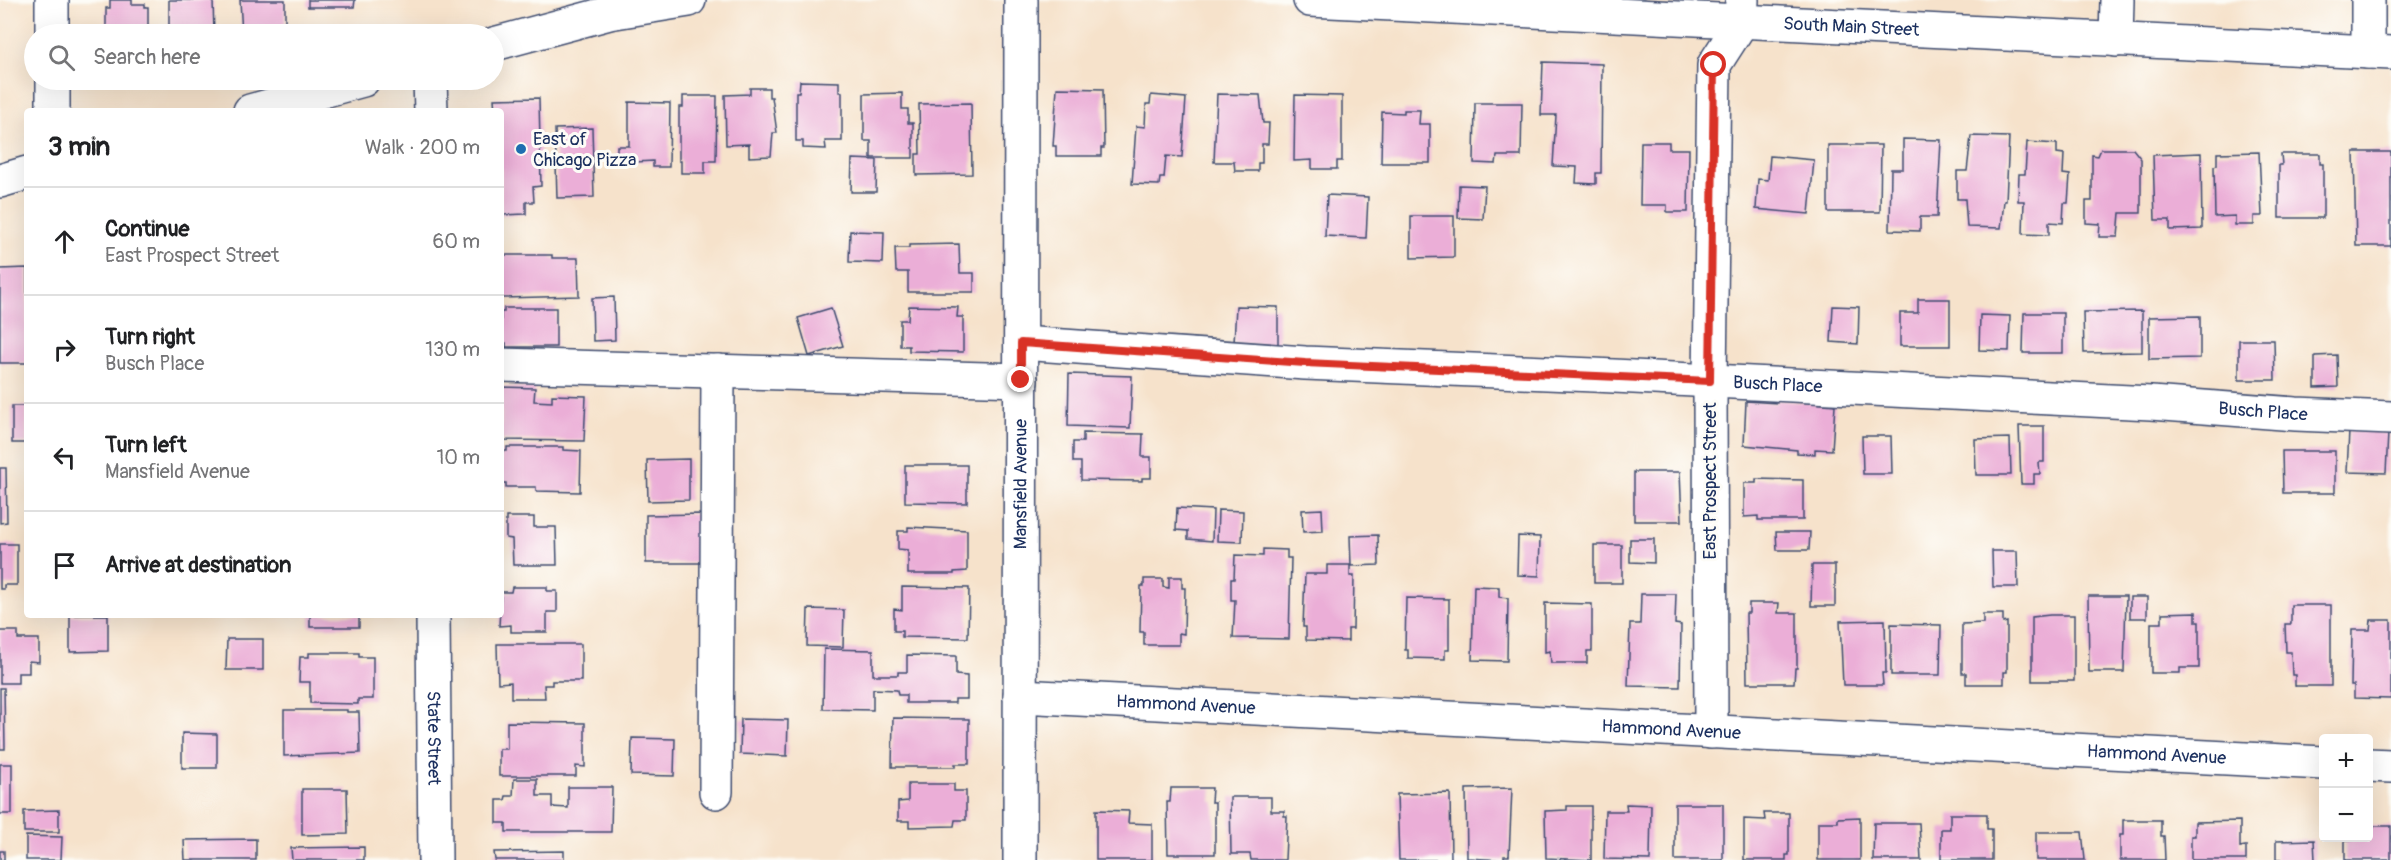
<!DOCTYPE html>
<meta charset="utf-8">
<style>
:root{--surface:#fff;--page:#f6f6f6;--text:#202124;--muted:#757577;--line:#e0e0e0}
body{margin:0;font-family:Pangolin,sans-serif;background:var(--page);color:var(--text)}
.controls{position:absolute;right:18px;bottom:18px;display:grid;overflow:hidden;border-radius:6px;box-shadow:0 6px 24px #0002}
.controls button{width:54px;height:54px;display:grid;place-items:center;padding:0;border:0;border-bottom:2px solid var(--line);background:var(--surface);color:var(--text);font:30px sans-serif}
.stop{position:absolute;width:18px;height:18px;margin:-14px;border:4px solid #d93025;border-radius:50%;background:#fff}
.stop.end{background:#d93025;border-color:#fff;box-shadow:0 2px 6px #0008}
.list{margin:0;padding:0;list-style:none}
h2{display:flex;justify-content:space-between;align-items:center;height:78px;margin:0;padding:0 24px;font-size:26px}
h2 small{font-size:20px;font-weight:400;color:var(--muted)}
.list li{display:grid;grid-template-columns:39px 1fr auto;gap:18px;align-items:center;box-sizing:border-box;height:108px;padding:0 24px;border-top:2px solid var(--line)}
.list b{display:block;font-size:22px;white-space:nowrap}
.list p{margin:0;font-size:20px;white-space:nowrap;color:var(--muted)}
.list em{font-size:20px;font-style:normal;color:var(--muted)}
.icon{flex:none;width:33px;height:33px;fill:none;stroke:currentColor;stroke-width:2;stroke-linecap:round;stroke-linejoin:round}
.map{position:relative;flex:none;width:2391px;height:860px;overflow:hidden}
.search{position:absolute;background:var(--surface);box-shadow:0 6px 24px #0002;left:24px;top:24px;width:480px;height:66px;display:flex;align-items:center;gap:15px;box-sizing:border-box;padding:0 21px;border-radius:33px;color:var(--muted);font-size:22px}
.panel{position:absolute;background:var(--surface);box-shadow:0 6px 24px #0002;left:24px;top:108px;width:480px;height:510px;border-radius:6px}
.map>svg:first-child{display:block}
.building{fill:#ebaed7}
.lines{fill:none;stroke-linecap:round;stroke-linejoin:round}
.minor-casing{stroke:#3c4a6e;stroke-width:36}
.highway-casing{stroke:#3c4a6e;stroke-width:36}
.minor{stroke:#fff;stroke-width:33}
.highway{stroke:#fff;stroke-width:33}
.route{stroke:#d93025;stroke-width:8}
.poi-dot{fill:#1f6fb2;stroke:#fdfcf7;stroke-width:2}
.labels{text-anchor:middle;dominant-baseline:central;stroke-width:6;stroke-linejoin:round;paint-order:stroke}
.street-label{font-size:18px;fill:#1b2f5e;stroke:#fdfcf7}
.poi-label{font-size:18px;fill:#1b2f5e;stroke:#fdfcf7;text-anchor:start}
</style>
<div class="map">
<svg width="2391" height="860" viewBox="0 0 2391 860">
<rect width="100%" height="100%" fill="#fdfcf7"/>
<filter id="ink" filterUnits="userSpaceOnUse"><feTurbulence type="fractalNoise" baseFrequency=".0167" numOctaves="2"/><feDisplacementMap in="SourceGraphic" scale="12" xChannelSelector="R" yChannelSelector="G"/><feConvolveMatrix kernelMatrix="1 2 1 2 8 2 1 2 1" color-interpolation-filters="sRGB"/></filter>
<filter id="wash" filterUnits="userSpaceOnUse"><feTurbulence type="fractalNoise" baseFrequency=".008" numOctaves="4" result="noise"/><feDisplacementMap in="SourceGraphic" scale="24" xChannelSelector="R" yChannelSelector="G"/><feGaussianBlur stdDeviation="1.35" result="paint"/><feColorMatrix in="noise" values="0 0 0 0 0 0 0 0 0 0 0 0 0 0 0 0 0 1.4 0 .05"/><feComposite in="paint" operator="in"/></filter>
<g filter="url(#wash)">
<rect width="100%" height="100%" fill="#f6e2cb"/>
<g id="blocks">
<g class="building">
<path d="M110,0H132V4H145V7H148V34H106V8H110Z"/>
<path d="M169,0H213L214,34H169Z"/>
<path d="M240,0H285V27H281V34H242Z"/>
<path d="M308,0H355L354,7H308Z"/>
<path d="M1543,62L1602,64L1601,173H1596V184L1576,183L1577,167L1553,166L1556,115H1541Z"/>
<path d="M800,81L839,82V92H842V141H825L826,149L803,148V141H796V92H799Z"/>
<path d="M750,88H769V97H772L777,133H773L771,156L749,157V144L726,145L725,95L750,94Z"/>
<path d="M1057,88L1103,89L1104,148H1101V156H1056V146H1053Z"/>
<path d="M902,93V109H908V123H913V158H871V141H864V94Z"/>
<path d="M1217,94L1260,95L1263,123H1269L1268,144H1262V163H1258V171H1235L1234,162H1214Z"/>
<path d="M1151,95L1186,98L1182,157L1166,156L1164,178H1160L1159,185L1132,184L1136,126L1145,127L1146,104H1150Z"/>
<path d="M1295,95L1342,96V161H1337V169H1312V160L1294,161Z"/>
<path d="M683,96H717L716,161H705V173H681V161H679V107H683Z"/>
<path d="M539,98L541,186L533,187L534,202H526V214L501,215V111H495L494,99Z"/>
<path d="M629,102L670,103L669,167H653V161L617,163V146H629Z"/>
<path d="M971,103L972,174L916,175V154H920L919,104Z"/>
<path d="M1475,103H1522L1521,156H1497L1496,164L1474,163Z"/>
<path d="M1404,110H1420L1419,124H1430V163H1381L1382,112L1404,113Z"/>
<path d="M592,128L594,197L557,198L555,129Z"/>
<path d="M1971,136L2009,137L2006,201H2004L2001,228L1967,227L1965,199H1957V171H1967Z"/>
<path d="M1903,139L1941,140L1937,217H1920V231L1890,230L1891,169H1903Z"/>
<path d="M1641,142H1669V149H1689L1688,212H1667V205H1640Z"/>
<path d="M2027,142L2057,144V153L2064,154L2063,174L2070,175L2068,203H2064L2063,223L2049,222V235L2023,234L2024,201H2018L2019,174H2025Z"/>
<path d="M1828,145H1881L1880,212H1828Z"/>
<path d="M2101,149H2133L2141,159V213H2120L2118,237H2099L2100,224L2086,223V201H2092V155L2098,156Z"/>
<path d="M2259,152L2262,216H2254V225H2235V216L2215,217L2214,166L2217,165V153Z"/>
<path d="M2354,152H2391V246H2356Z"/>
<path d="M2201,153L2202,229L2170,230V220H2155L2153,155Z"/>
<path d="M2281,154H2320V164H2323V218H2279V165H2282Z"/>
<path d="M1770,156L1814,160L1809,214L1756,209L1758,179L1768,180Z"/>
<path d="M852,159L877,160L876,192H851Z"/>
<path d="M1459,185L1485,186L1483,219L1458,218Z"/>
<path d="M1327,195L1368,197L1366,238L1325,236Z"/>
<path d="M1411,216H1454V257L1411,258Z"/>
<path d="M850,231L884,232L883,263L849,262Z"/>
<path d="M959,244L960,273H974V292H908V272H896L895,248H909V245Z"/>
<path d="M503,255H552V258H578L579,296L503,298L501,296Z"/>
<path d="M27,268V363H0V269Z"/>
<path d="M614,297L615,340L593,341L592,298Z"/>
<path d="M1918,299H1950V346H1900V313H1918Z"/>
<path d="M909,306L958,307L957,317H963V352L909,351V346H900V320H908Z"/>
<path d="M1236,306L1278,307V345L1234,343Z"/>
<path d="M1833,306L1859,307L1858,344L1831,342Z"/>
<path d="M504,308H556V347H506V343H501V312H504Z"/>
<path d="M831,308L843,346L809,356L798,318Z"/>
<path d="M2142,311V352L2084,353L2083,312Z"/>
<path d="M2024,313H2063V353H2023Z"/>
<path d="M1980,315L2010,316L2009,351L1979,350Z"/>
<path d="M2200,316V358L2149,359V317Z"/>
<path d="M2239,340H2274L2275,380H2239Z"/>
<path d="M2337,355L2338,387L2315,388V356Z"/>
<path d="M1069,374L1132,376L1130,428L1068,426Z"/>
<path d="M502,387L535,388L534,401L552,402V395L586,396L584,441L501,440Z"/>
<path d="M1777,400L1835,405L1832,450L1815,449V454L1797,453V450L1744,445L1746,401L1777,403Z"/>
<rect x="12" y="406" width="15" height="37"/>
<path d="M2019,426H2044V462H2039L2040,474H2034V484H2021Z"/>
<path d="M2349,431L2388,433L2386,473L2347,472Z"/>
<path d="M1083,433L1143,434L1142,457H1151V478H1142V481L1081,480V462H1073V442H1083Z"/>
<path d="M1862,436H1891L1892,474H1863Z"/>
<path d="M2010,438L2011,475H1976L1975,439Z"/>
<path d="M507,447H563V450L581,451L580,492L536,491V487H506V483H501V451H507Z"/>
<path d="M2282,451H2335V493H2283Z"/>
<path d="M689,459V500L648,501L647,460Z"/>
<path d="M905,465H967V503L905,502Z"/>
<path d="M0,468H6L7,522L0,523Z"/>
<path d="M1634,472H1680L1682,521H1634Z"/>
<path d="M1756,479L1803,480V520H1758V516L1744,517V483H1756Z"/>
<path d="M1177,508L1213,510L1212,541L1188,539V531L1176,530Z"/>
<path d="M1322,509L1323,531L1303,532L1302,510Z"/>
<path d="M1218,510L1243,511L1242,542L1217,541Z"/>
<path d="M702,514L701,563H646V515Z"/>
<path d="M506,517H534V527H556L557,565H513L512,539L506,538Z"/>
<path d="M908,527L967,530V571L954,572V574H908V550L898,549V531H908Z"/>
<path d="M1776,532H1810L1809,550H1777Z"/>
<path d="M1378,535L1379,565L1351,566L1350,536Z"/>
<path d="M1518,536L1540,537L1539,576L1517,575Z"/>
<path d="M1630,539H1654V563L1630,562Z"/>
<path d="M0,544H17V585H4V589H0Z"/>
<rect x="1594" y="545" width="28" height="38"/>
<path d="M1263,549L1287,550V558H1291L1289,639L1233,638L1235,600H1231V579H1234L1235,555L1263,556Z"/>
<path d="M1992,551H2017L2018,587H1993Z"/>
<path d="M1327,565H1350V576H1354L1353,629H1348V641L1306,640V627H1303L1305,574H1327Z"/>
<path d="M1812,565H1835V606H1811Z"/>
<path d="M1169,577H1182V588H1185L1184,634L1179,633V645H1144V632H1140L1141,586H1144V579H1163V587L1169,588Z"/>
<path d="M1474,586L1499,587V597L1508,598L1507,661L1472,660Z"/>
<path d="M512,587H547V591H557V612H547V632H511V625L499,626L501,592H511Z"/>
<path d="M902,587L969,588L968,638L902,637V631H894V609L902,610Z"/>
<path d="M1641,594H1676L1675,624L1681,625L1680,687L1628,686L1630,624H1640Z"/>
<path d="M2088,596H2126L2124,672H2089Z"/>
<rect x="2130" y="597" width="17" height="21"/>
<path d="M1406,598L1449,599V650H1445V659L1408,658V650H1405Z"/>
<path d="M1545,603L1592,604V651H1587V663H1551L1550,651L1545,652Z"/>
<path d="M1749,603H1779L1778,613H1797V668H1795L1794,683H1747L1746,613H1749Z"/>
<path d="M2291,605H2331V686H2295V675H2292L2291,652H2286L2285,624H2291Z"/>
<path d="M808,609L844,610L843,647L807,646Z"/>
<path d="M2196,612V622H2199V668H2180V673H2151V623H2162V613Z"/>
<path d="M1983,614H2003V623L2007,622V672H2004V684H1966V673H1962V624L1983,623Z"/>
<path d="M70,615H108V651L70,652Z"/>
<rect x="310" y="615" width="49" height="12"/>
<path d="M2050,615H2074V681H2032V617Z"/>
<path d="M1885,620L1886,673H1882L1883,685H1843L1840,621Z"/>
<path d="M2371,620H2391V699L2354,698V685H2351L2352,630H2370Z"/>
<path d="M1891,624L1941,625L1940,675H1891Z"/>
<path d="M0,631H18V639H39V662L29,661V673H18V683H0Z"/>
<path d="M227,639H263V670H226Z"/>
<path d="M497,644H581V681H552V685H544L545,698H511V682L498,683Z"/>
<path d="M824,649L873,650V675H898V672H907V655L956,656V675L967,676V699H955V703H906V695H898L897,690L873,689V710L823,709Z"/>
<path d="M309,653H359V657H373V699H358V704L310,703V682H299L300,657H309Z"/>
<path d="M0,688H4L5,749H0Z"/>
<path d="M284,710H347V712H359L360,753L284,756Z"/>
<path d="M893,718L969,719V764H955V767H892Z"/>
<path d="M741,719L788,720L787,756L740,754Z"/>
<path d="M507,722L585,723V767L576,766V776H499V749H507Z"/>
<path d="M182,733L217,734V768H182Z"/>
<path d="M632,738L675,739L674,776L631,775Z"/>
<rect x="0" y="764" width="12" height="50"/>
<path d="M514,779H537V796H552V807L568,808V787H612L611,832H506V823H497V800H505L506,796H513Z"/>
<path d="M908,784H954V791H966V820H955L954,826L909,827V821H898V802L908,801Z"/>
<path d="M1171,788H1212L1211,802H1215V854H1168L1167,802H1170Z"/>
<path d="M1512,788L1509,856H1504V860L1467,858L1466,789Z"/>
<path d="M302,789H347L348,834L302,835Z"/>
<path d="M1450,793L1451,860H1399L1397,794Z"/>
<path d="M1230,797H1271V811H1284V816H1287L1285,860H1251L1250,854H1231Z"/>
<path d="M1626,804L1651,805L1650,860L1604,859L1605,811H1627Z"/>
<rect x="1675" y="804" width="48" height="56"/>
<path d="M1567,806H1591V860L1546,858L1545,811L1567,810Z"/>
<path d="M59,810V832H24V811Z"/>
<path d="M1096,810L1129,811L1128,823L1152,824V860H1096Z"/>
<path d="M1764,813H1789V855H1786V860H1744V819L1765,820Z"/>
<path d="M1950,814H1987V829H1992V860H1941V829H1950Z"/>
<path d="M1860,817V860H1818V822H1838V818Z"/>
<path d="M2123,820H2161V836H2164L2165,860H2120V835H2123Z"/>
<path d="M2240,821V847L2246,846V860H2191V836H2195V822Z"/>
<path d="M1874,823H1919L1921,860H1873Z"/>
<path d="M2368,826H2391V860H2345V840L2368,838Z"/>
<path d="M2036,832H2082L2085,860H2036Z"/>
<path d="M26,836L62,837L61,860H26Z"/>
<path d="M256,839V860H185L184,840Z"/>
<path d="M2314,840L2315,860H2276V841Z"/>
<path d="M364,847V860H292L291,848Z"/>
<rect x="0" y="851" width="4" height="9"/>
<path d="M564,851V860H495L494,852Z"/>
</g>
</g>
</g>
<g filter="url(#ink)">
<use href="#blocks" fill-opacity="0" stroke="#3c4a6e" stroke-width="1.5"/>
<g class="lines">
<defs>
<g id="minor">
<path d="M52,0V34"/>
<path d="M2368,0V52"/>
<path d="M2116,40L2117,0"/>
<path d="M53,80V111"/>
<path d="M430,80L431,111"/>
<path id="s1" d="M1021,343L1305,363L1594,375L2151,403L2296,414L2391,418"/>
<path d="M501,365L1021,380"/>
<path id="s2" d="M433,615L435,860"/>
<path id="s3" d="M1020,696L2324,763"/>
<path d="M1711,732L1710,382L1714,65L1741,23L1742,0"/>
<path d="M2368,765L2391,766"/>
<path d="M716,792L718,371"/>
<path id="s4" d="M1020,860L1021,0"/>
</g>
<g id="highway">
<path id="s5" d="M1310,0L2391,53"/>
<path d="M494,44L609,13L689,0"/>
<path d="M250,111L363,80"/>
<path d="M0,181L27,173"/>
</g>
</defs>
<use href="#minor" class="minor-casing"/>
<use href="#highway" class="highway-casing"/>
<use href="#minor" class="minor"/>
<use href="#highway" class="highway"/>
</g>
</g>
<g class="lines" filter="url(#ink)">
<path class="route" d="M1021,380V343L1305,363L1710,381L1714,65"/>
</g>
<circle class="poi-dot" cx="521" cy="149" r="6"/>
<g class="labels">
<g class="street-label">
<text stroke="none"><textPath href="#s5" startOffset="542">South Main Street</textPath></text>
<text stroke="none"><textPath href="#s1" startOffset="758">Busch Place</textPath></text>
<text stroke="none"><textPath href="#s1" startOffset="1244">Busch Place</textPath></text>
<text transform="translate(1710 481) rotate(-90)">East Prospect Street</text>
<text stroke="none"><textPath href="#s4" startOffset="376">Mansfield Avenue</textPath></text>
<text stroke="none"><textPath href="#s3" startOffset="166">Hammond Avenue</textPath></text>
<text stroke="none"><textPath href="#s3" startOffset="652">Hammond Avenue</textPath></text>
<text stroke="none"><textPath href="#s2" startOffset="123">State Street</textPath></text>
<text stroke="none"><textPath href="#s3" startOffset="1138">Hammond Avenue</textPath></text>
</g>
<g class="poi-label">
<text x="533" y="139">East of<tspan x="533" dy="21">Chicago Pizza</tspan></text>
</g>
</g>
</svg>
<div class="controls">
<button>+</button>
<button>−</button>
</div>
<div class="stop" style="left:1714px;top:65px"></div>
<div class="stop end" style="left:1021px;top:380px"></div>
<div class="search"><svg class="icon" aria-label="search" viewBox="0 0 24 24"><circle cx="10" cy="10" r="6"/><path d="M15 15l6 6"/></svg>Search here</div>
<section class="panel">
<h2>3 min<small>Walk · 200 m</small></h2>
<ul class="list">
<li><svg class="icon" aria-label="ahead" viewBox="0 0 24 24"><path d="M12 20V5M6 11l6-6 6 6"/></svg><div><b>Continue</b><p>East Prospect Street</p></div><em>60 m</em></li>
<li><svg class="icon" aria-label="right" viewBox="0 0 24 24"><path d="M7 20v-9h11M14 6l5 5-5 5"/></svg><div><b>Turn right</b><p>Busch Place</p></div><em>130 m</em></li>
<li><svg class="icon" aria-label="left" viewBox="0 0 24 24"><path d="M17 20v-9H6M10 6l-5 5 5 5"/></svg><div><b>Turn left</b><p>Mansfield Avenue</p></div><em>10 m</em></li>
<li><svg class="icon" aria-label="arrive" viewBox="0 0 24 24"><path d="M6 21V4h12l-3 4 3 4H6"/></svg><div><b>Arrive at destination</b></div></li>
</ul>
</section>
</div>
